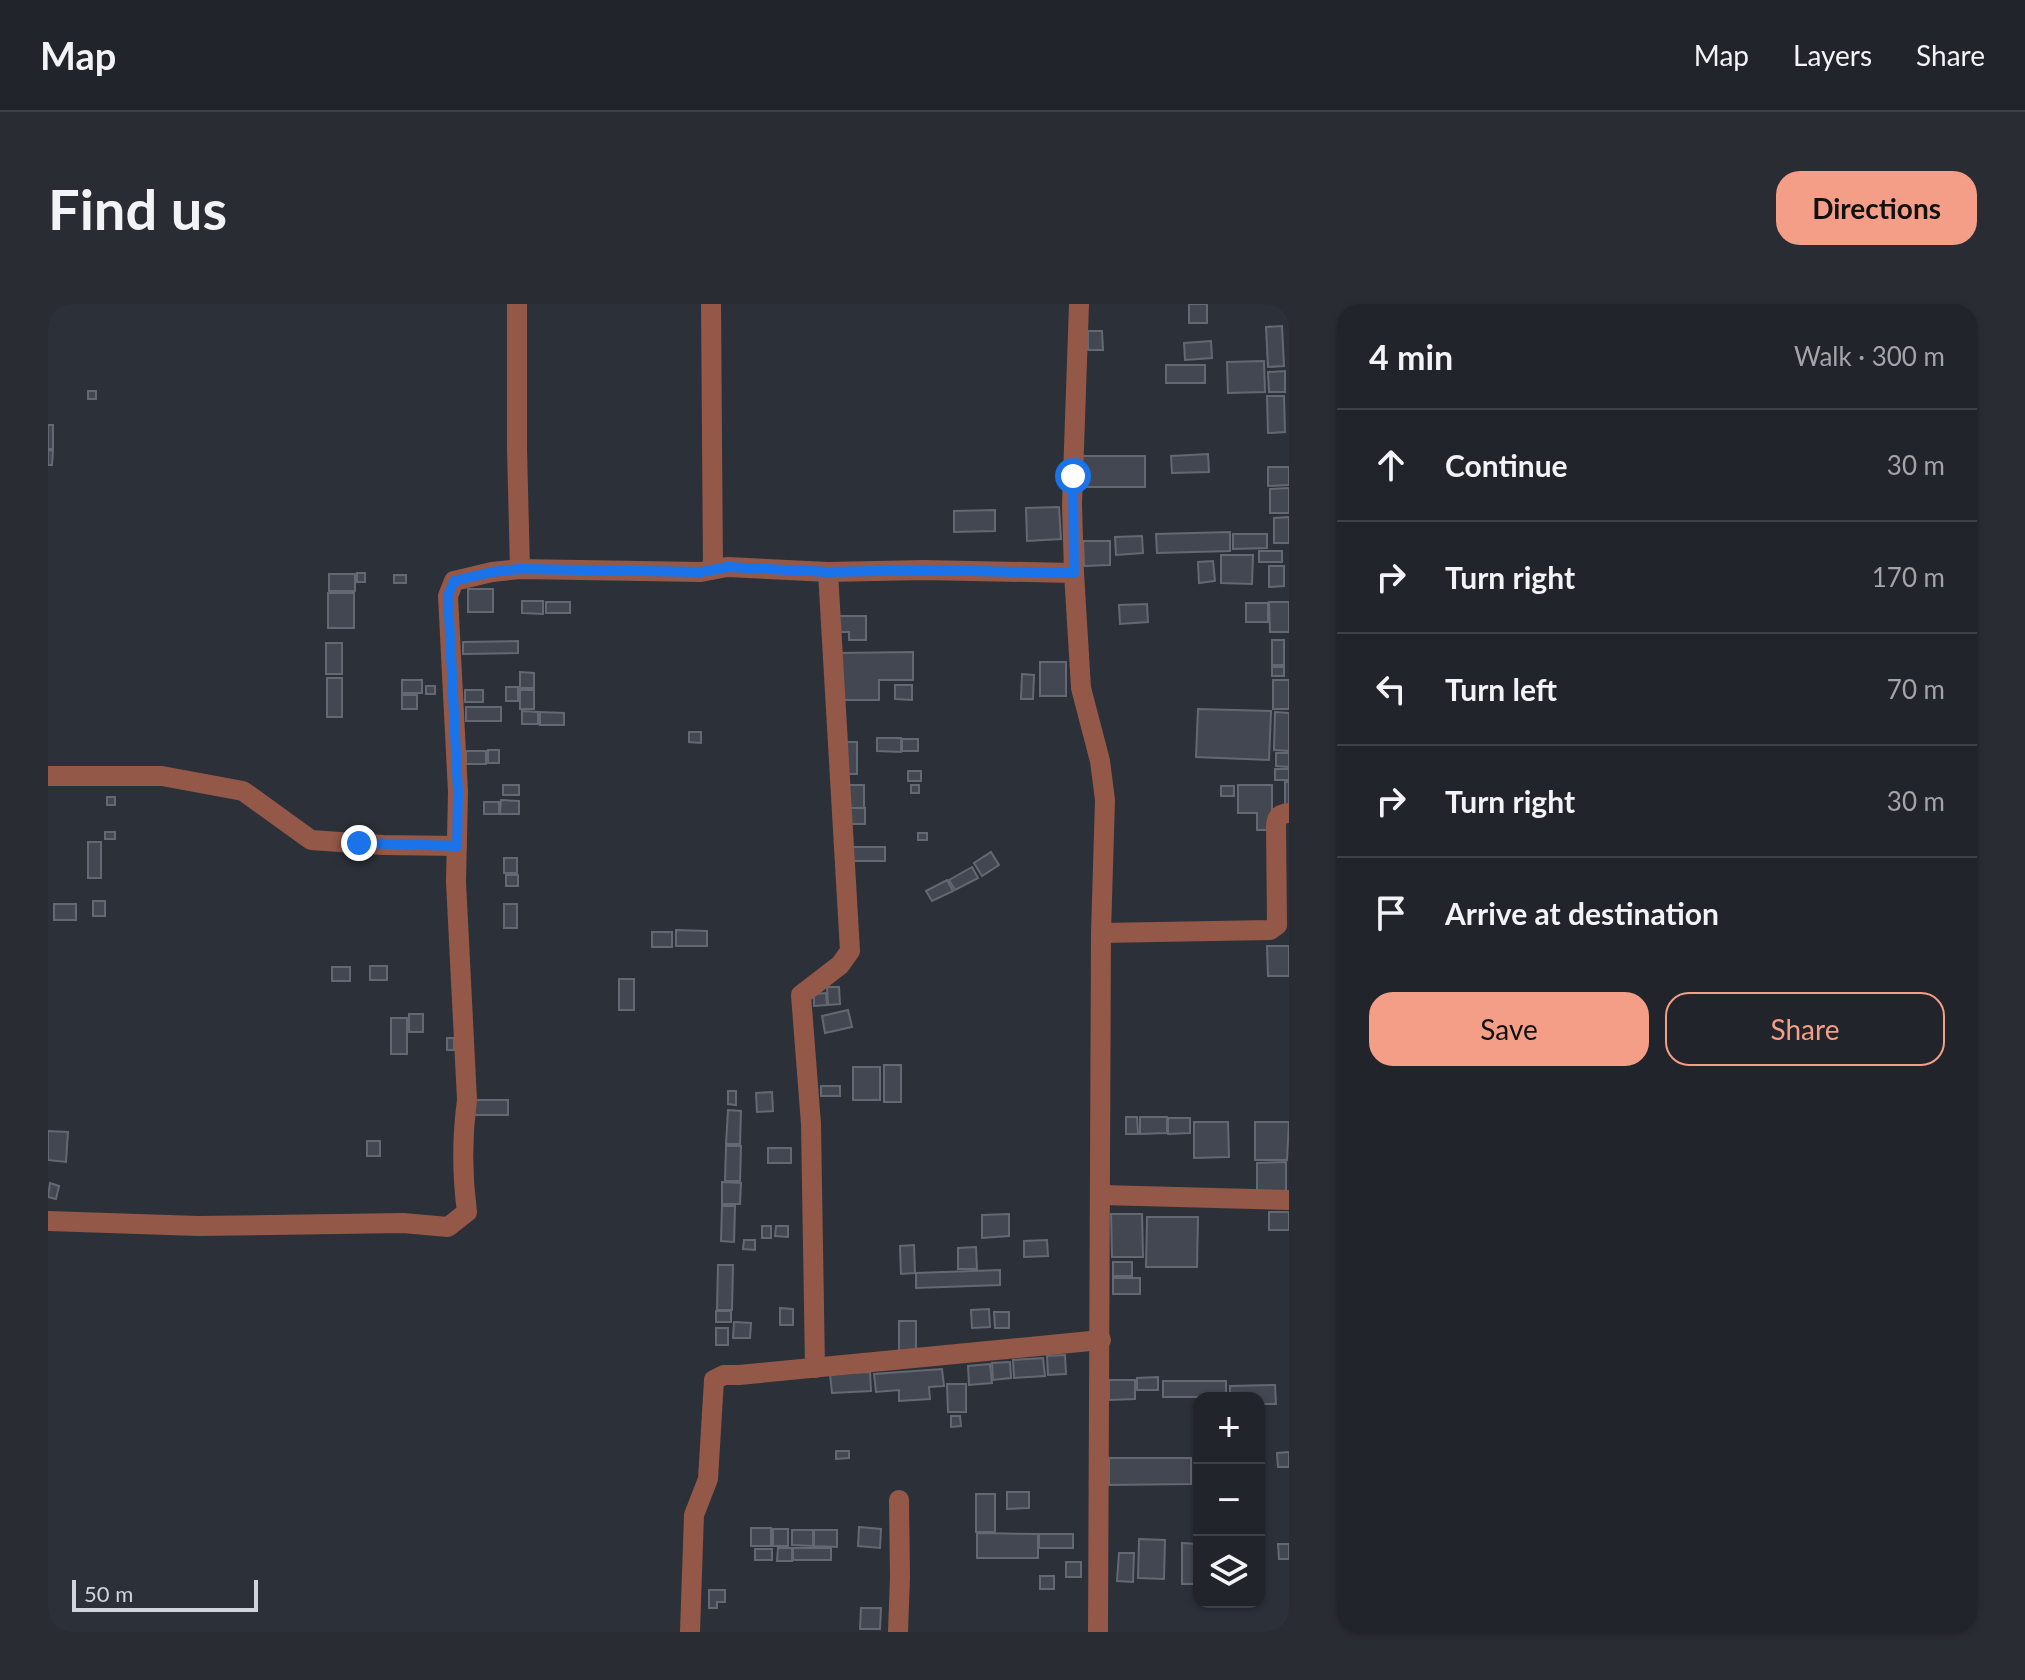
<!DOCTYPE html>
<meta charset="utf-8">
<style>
:root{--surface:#21242a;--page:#292c32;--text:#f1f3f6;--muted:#a2a4a8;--line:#3e4147;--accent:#f49e87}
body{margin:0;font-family:Lato,sans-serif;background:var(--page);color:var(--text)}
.controls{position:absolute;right:24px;bottom:24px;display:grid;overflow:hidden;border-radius:16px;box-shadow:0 2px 6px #0004}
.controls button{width:72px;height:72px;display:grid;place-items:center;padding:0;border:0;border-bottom:2px solid var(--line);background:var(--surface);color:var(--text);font:40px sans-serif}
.scale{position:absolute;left:24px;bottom:20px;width:186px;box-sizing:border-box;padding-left:8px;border:4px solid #d1d4da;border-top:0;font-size:22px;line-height:28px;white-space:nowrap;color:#d1d4da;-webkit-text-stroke:6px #2c3038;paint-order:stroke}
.stop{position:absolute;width:24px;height:24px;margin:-18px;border:6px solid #1a73e8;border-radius:50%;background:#fff}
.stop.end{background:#1a73e8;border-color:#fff;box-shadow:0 2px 8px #0008}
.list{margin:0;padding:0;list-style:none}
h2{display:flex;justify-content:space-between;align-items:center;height:104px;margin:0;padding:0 32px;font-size:34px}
h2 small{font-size:26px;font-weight:400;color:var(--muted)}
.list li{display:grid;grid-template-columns:52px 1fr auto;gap:24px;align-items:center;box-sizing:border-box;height:112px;padding:0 32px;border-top:2px solid var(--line)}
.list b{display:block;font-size:30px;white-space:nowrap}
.list em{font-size:26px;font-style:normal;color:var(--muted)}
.actions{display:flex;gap:16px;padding:24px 32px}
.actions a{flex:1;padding:18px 0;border:2px solid var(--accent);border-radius:24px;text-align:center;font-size:28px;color:var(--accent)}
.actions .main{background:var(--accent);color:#111}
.icon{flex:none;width:44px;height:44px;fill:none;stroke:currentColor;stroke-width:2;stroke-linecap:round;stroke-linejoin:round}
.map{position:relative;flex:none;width:1241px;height:1328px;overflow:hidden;border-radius:24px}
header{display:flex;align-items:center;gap:48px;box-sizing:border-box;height:112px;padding:0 40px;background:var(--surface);border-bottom:2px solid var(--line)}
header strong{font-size:38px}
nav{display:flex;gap:44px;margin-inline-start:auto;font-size:28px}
.intro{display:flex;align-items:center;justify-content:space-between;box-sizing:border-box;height:192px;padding:0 48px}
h1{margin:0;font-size:56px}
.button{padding:20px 36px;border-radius:24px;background:var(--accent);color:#111;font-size:28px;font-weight:700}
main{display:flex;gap:48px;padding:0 48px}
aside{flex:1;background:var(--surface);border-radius:24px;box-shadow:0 2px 6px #0004}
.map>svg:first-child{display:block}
.building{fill:#434751;stroke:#646872;stroke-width:2}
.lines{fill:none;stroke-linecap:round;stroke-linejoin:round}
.minor{stroke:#935848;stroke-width:20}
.route{stroke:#1a73e8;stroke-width:10}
</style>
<header>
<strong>Map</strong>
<nav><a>Map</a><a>Layers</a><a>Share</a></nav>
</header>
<div class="intro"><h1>Find us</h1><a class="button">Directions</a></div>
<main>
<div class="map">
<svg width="1241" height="1328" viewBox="0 0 1241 1328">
<rect width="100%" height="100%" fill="#2c3038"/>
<g class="building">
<rect x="1141" y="0" width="18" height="19"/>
<path d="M1234,22L1236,62L1220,63L1218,23Z"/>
<path d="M1040,27H1054L1055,46H1040Z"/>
<path d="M1163,37L1164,54L1137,56L1136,39Z"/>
<path d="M1216,57L1217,88L1180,89L1179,58Z"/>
<rect x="1118" y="61" width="39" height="18"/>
<path d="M1237,67V88H1221L1220,68Z"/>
<rect x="40" y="87" width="8" height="8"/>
<path d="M1219,92H1236L1237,128L1220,129Z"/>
<rect x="0" y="121" width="5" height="24"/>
<path d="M0,146L5,147L4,161H0Z"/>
<path d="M1160,150L1161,168L1124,169L1123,152Z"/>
<path d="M1034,152H1097V183H1035Z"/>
<path d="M1220,163H1241V181L1220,182Z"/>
<path d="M1241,184V209H1222V185Z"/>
<path d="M1011,203L1013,235L979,237L978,204Z"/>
<path d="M947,206V227L906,228V207Z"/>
<path d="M1241,213V239H1226V214Z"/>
<path d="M1182,228V247L1109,249L1108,230Z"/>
<path d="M1185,230H1219V244L1185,245Z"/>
<path d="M1094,232L1095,249L1068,251L1067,233Z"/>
<path d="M1035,237H1062V261L1036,262Z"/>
<rect x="1211" y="247" width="23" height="11"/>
<path d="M1173,251H1205L1204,280L1173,279Z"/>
<path d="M1165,257L1167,277L1151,279L1150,258Z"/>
<path d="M1221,262H1236V282L1221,283Z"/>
<rect x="309" y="269" width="8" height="9"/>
<rect x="281" y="270" width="26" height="17"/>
<rect x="346" y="271" width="12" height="8"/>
<rect x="420" y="285" width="25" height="23"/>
<rect x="280" y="289" width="26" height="35"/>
<path d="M474,297H495V310L474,309Z"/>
<rect x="498" y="298" width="24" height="11"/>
<path d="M1221,298H1241V328H1222Z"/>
<rect x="1198" y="299" width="22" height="19"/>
<path d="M1099,300L1100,318L1072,320L1071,301Z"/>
<path d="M791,312H818V336H801V328H791Z"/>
<rect x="1224" y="336" width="12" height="25"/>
<path d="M470,337V349L415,350V338Z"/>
<rect x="278" y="339" width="16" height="31"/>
<path d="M865,348V376H831V396H792V349Z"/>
<rect x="992" y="358" width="26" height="34"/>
<rect x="1224" y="363" width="12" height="9"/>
<path d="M472,368L486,369V384H472Z"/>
<path d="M974,370L986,371L985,395H973Z"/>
<rect x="279" y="374" width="15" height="39"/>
<rect x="354" y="376" width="20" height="13"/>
<rect x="1225" y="376" width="16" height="29"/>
<path d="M847,381H864V396L847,395Z"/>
<rect x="378" y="382" width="9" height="8"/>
<rect x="458" y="383" width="12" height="14"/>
<rect x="417" y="386" width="18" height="12"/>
<rect x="472" y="386" width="14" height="19"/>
<rect x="354" y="391" width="15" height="14"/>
<rect x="418" y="403" width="35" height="14"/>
<path d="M1150,405L1223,407L1221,456L1148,453Z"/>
<path d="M474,407L490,408V420H474Z"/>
<path d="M492,408L516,409V421H492Z"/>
<path d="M1227,408L1241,409V447L1226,446Z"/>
<path d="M641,428H653V439L641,438Z"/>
<path d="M829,434H853V448L829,447Z"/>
<rect x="854" y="435" width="16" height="12"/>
<rect x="796" y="438" width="13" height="32"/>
<rect x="440" y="446" width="11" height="13"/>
<rect x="418" y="447" width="20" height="13"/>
<path d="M1228,449H1241V463L1228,462Z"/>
<rect x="1227" y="465" width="14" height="11"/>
<rect x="860" y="467" width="13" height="10"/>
<rect x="1237" y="478" width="4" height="24"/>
<rect x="455" y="481" width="16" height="10"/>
<rect x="799" y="481" width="17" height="23"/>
<rect x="863" y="481" width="8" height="8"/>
<path d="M1190,481H1224V526H1209V509H1190Z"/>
<rect x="1173" y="482" width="13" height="10"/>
<rect x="59" y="493" width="8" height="8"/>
<path d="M453,496L471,497V510H452Z"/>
<rect x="436" y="498" width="15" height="12"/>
<rect x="800" y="504" width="17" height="16"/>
<rect x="57" y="528" width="10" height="7"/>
<rect x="870" y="529" width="9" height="7"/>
<rect x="40" y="538" width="13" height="36"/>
<path d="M801,543H837V557H802Z"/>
<path d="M943,548L951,561L934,572L926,559Z"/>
<rect x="456" y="554" width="13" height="15"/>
<path d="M924,563L930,574L907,586L901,576Z"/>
<rect x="458" y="571" width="12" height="11"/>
<path d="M899,576L905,587L884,597L878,587Z"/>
<rect x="45" y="597" width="12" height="15"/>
<rect x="6" y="600" width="22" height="16"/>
<rect x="456" y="600" width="13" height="24"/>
<path d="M628,626L659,627V642H628Z"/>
<rect x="604" y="628" width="20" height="15"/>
<path d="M1219,642H1241V672H1220Z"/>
<rect x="322" y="662" width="17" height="14"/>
<rect x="284" y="663" width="18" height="14"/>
<rect x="571" y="675" width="15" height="31"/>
<path d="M779,683H791L792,700L780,701Z"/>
<path d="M778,689L779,701L766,702V690Z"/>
<path d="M800,706L804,723L777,729L774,712Z"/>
<rect x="361" y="710" width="14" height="18"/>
<rect x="343" y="714" width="16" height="36"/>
<rect x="399" y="734" width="7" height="12"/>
<rect x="836" y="761" width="17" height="37"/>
<rect x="805" y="763" width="27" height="33"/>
<rect x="773" y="782" width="19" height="10"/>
<path d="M680,787H688V801L680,800Z"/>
<path d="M724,788L725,807L709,808L708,789Z"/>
<rect x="425" y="796" width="35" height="15"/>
<path d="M680,806L693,807L692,840H678Z"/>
<path d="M1078,813H1089L1090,830H1078Z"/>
<path d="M1092,813H1119V829L1092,830Z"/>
<path d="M1120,814H1142V829L1120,830Z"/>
<path d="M1146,818H1180L1181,853L1146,854Z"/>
<path d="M1207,818H1241L1239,856H1207Z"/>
<path d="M0,827L20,828L18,858L0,856Z"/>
<rect x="319" y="837" width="13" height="15"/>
<path d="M678,842H693L692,877H677Z"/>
<rect x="720" y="844" width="23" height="15"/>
<path d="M1238,858V890L1209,891V859Z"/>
<path d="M674,878L693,879L692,900H674Z"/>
<path d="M2,879L11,882L8,895L0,893Z"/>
<path d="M674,902H687L686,938L673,937Z"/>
<rect x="1221" y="908" width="20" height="18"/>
<path d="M961,910V932L934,934V911Z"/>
<path d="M1063,910H1094L1095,953H1064Z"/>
<path d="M1099,913H1150L1149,963H1098Z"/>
<rect x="714" y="922" width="9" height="12"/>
<path d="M728,922H740V933L727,932Z"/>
<path d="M696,936H707V946L695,945Z"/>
<path d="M999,936L1000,952L976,953V937Z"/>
<path d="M866,941L867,969L853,970L852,942Z"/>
<path d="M928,943L929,965H910V944Z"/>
<rect x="1065" y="958" width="19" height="14"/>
<path d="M670,961H685L684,1006H669Z"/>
<path d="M952,966V981L868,984V969Z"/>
<rect x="1065" y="974" width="27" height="16"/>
<path d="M732,1004L745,1005V1021H732Z"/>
<path d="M941,1005L942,1023L924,1024L923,1006Z"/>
<rect x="668" y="1007" width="15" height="11"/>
<path d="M946,1008H961V1024H947Z"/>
<rect x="851" y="1017" width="17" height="32"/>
<path d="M686,1018L703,1019L702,1034H685Z"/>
<rect x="668" y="1024" width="12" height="17"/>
<path d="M1017,1051L1018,1070L1000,1071L999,1052Z"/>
<path d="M995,1054L997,1072L966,1074L965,1056Z"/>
<path d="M962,1058L963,1074L945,1076L944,1059Z"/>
<path d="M942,1060L944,1079L921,1081L920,1062Z"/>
<path d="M894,1065L896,1082L881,1083L882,1095L851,1097V1086L828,1088L826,1070Z"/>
<path d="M822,1068L823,1087L784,1089L782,1070Z"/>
<path d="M1110,1073V1086H1089V1074Z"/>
<path d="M1061,1076H1087V1095L1061,1096Z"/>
<rect x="1115" y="1077" width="63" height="16"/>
<path d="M899,1080H918V1108H900Z"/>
<path d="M1227,1081L1228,1100H1211V1094H1182V1082Z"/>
<path d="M903,1112H912L913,1122L903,1123Z"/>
<path d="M788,1147H801V1154L788,1155Z"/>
<path d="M1241,1148V1163H1230L1229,1149Z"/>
<path d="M1061,1154H1143V1180L1061,1181Z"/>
<path d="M1149,1158H1151V1202H1150Z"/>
<path d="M959,1188H981V1204L959,1205Z"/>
<rect x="928" y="1190" width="19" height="38"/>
<path d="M811,1223L833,1225L832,1244L810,1242Z"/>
<rect x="703" y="1224" width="20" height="18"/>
<rect x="725" y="1225" width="15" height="17"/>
<path d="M744,1226H765V1242L744,1241Z"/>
<path d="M766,1226H789V1243L766,1242Z"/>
<path d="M929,1229L990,1230V1254H929Z"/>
<rect x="991" y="1230" width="34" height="14"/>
<path d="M1091,1235L1117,1236L1116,1275L1090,1274Z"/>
<path d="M1134,1239L1149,1240L1148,1280H1134Z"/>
<path d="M1230,1240H1241V1255H1231Z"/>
<path d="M730,1244H744V1257H729Z"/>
<rect x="745" y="1244" width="38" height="12"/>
<rect x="707" y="1245" width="17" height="11"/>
<path d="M1071,1249H1086L1085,1278L1069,1277Z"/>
<rect x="1018" y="1258" width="15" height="15"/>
<rect x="992" y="1272" width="14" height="13"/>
<path d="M661,1286H677V1298H669V1304H661Z"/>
<path d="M813,1304H833L832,1325H812Z"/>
</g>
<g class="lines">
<g class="minor">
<path d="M469,0V145L472,265"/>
<path d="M663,0L665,265"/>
<path d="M1031,0L1024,201L1026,269L1033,384L1052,457L1057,496L1053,629L1050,1328"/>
<path d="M0,472H114L195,487L263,536L335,541L409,542"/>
<path d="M1053,629L1222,626L1229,621L1228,521C1229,512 1232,510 1241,509"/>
<path d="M1053,891L1241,896"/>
<path d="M0,917L150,922L355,919L400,923L419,908C414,871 414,833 419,796L408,578L410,488L400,292L406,277L444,268L472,265L653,268L679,263L780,268L876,266L1026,269"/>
<path d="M767,1064L763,820L753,691L792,661L802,647L780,268"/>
<path d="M642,1328L646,1211L660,1175L666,1076L676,1071H691L1053,1036"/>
<path d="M850,1328L852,1273L851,1196"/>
</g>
</g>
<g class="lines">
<path class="route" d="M311,539L409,542L410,488L400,292L406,277L444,268L472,265L653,268L679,263L780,268L876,266L1026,269L1025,172"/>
</g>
</svg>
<div class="controls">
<button>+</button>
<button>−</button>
<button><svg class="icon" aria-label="layers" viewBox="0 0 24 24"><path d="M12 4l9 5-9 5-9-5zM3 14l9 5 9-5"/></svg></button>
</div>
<div class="scale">50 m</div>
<div class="stop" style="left:1025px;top:172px"></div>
<div class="stop end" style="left:311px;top:539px"></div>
</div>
<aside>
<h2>4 min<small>Walk · 300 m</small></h2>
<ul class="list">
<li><svg class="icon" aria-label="ahead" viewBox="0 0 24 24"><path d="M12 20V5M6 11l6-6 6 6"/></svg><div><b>Continue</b></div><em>30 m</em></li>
<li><svg class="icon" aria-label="right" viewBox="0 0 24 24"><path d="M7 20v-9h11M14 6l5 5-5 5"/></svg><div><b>Turn right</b></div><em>170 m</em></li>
<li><svg class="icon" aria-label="left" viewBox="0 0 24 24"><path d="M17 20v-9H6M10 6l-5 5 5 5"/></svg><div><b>Turn left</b></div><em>70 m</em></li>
<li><svg class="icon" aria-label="right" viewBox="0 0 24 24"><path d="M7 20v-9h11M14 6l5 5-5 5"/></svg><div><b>Turn right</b></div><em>30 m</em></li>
<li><svg class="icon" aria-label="arrive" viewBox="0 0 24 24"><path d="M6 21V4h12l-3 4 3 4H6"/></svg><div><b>Arrive at destination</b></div></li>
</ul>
<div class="actions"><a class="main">Save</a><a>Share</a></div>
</aside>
</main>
